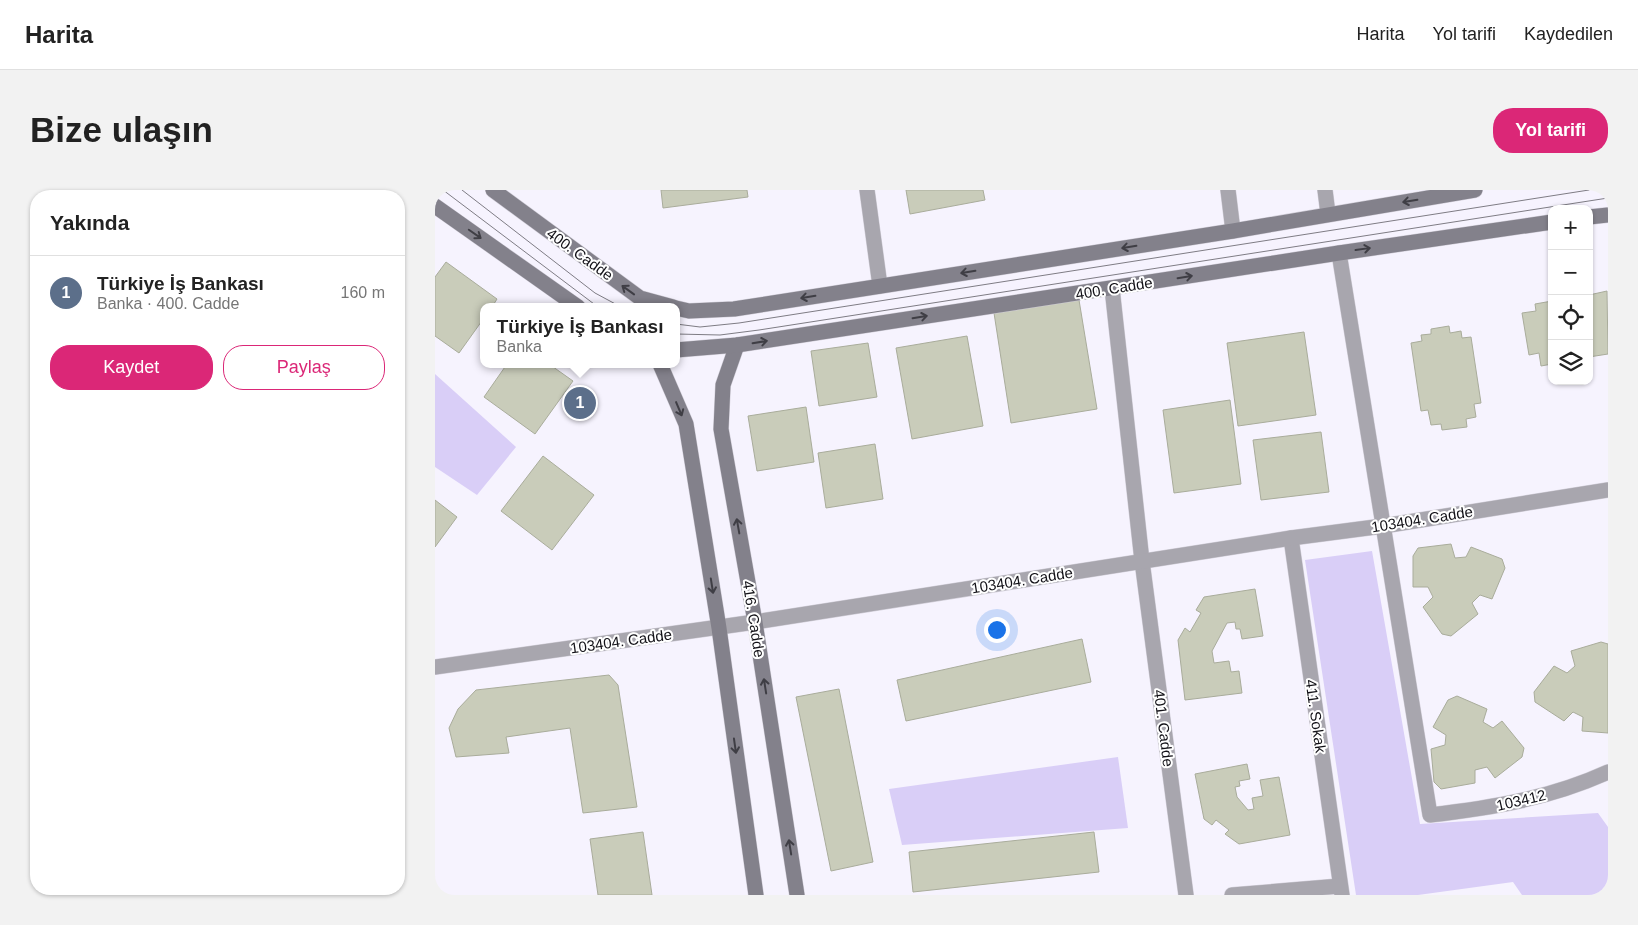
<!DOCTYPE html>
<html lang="tr">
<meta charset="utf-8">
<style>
:root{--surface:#fff;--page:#f2f2f2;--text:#222;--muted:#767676;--line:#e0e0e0;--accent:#db2777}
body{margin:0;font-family:Arial,sans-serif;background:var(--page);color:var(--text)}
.controls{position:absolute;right:15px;top:15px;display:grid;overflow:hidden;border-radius:10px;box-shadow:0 1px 4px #0004}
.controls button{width:45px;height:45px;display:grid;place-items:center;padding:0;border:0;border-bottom:1px solid var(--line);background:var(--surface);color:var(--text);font:25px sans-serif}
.you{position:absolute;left:561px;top:439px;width:18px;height:18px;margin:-12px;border:4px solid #fff;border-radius:50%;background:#1a73e8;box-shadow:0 0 0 8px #1a73e833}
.badge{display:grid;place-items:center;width:32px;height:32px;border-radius:50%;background:var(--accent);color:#fff;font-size:16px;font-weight:700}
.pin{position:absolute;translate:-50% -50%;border:2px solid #fff;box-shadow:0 1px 5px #0006}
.popup{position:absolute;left:45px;top:113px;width:200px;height:65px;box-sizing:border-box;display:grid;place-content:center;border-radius:10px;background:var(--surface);filter:drop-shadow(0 1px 4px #0005);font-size:16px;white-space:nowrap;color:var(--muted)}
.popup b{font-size:19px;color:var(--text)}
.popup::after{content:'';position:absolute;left:50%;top:100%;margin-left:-10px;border:10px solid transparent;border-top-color:var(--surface)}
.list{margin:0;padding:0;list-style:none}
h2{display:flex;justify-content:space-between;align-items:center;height:65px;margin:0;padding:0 20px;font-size:21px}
h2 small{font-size:16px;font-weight:400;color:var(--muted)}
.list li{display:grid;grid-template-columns:32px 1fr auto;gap:15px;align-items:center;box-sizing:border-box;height:75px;padding:0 20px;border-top:1px solid var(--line)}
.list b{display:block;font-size:19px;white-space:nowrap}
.list p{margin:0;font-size:16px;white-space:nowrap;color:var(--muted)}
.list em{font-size:16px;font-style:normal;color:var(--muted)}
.actions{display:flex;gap:10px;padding:15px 20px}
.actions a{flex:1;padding:11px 0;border:1px solid var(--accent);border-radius:20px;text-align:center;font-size:18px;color:var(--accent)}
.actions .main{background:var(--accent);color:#fff}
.icon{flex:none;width:28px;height:28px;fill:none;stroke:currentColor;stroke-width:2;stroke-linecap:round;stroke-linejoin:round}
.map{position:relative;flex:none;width:1173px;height:705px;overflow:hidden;border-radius:20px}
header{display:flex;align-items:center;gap:30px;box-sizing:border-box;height:70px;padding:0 25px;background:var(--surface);border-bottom:1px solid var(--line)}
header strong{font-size:24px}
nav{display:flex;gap:28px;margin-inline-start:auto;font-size:18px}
.intro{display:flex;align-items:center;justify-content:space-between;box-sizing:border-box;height:120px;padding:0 30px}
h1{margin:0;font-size:35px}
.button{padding:12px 22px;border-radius:20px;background:var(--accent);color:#fff;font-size:18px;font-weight:700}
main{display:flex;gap:30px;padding:0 30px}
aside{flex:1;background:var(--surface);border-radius:20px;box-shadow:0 1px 4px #0004}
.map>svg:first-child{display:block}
.green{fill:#d9cef7}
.building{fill:#c9ccba;stroke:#a9ac9b}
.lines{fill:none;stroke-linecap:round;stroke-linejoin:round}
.street-casing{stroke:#d2cfd9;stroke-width:16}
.secondary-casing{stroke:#d2cfd9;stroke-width:16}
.street{stroke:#a8a6ae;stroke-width:15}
.secondary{stroke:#83818b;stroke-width:15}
.tram{stroke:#7e7c84;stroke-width:1}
.oneway{stroke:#3f3e45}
.labels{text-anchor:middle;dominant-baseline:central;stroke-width:4;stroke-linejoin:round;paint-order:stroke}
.street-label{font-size:15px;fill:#121117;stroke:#fff}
</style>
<header>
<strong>Harita</strong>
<nav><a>Harita</a><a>Yol tarifi</a><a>Kaydedilen</a></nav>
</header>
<div class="intro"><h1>Bize ulaşın</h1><a class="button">Yol tarifi</a></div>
<main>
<aside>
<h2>Yakında<small></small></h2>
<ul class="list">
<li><span class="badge" style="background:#5c6f8a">1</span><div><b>Türkiye İş Bankası</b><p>Banka · 400. Cadde</p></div><em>160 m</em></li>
</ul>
<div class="actions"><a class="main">Kaydet</a><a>Paylaş</a></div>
</aside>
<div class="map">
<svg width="1173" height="705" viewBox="0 0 1173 705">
<rect width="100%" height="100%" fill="#f6f3fe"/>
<g class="green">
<path d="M0,184L81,257L42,305L0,277Z"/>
<path d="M937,361L985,634L1163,623L1173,637V705H1087L1078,692L983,705H921L870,370Z"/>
<path d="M683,567L693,638L467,655L454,599Z"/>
</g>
<g class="building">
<path d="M226,0H312L313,7L228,18Z"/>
<path d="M471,0H548L550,10L475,24Z"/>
<path d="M11,72L62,109L57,117H49V128L24,163L0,146V87Z"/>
<path d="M1172,101L1173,164L1154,167V105Z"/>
<path d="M644,110L662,219L576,233L559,123Z"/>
<path d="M1117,111V174L1106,176L1104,163L1094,165L1087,123L1101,121L1100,114Z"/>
<path d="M1014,136L1015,143L1026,141L1027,148L1036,147L1046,213L1039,214L1041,227L1031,229L1032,237L1007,240L1006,234L996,235L993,220L986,221L976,153L987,151L986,145L996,144V139Z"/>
<path d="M869,142L881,225L803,236L792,153Z"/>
<path d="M532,146L548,236L477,249L461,158Z"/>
<path d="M433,153L442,207L384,216L376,161Z"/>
<path d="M72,174H114L138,191L100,244L49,207Z"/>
<path d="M795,210L806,294L739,303L728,220Z"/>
<path d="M371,217L379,272L322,281L313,226Z"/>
<path d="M886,242L894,302L826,310L818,250Z"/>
<path d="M440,254L448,309L391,318L383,263Z"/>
<path d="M108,266L159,305L117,360L66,321Z"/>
<path d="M0,310L22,327L0,357Z"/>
<path d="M1016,354L1020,368L1031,367L1036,357L1067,369L1070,378L1057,409L1045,405L1037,413L1043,424L1016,446L1007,444L988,417L998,407L993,397H978V366L983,358Z"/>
<path d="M820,399L828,446L807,449L805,439H801L800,432L792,433L777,461L779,473L794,471L796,482L804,481L807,503L750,510L743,450L750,438L755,442L766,423L761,420L769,407Z"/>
<path d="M647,449L656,492L471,531L462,490Z"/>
<path d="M1166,452L1173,454V543L1147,541L1148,527L1138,522L1129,531L1100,512L1099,502L1119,476L1132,483L1140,476L1136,461Z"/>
<path d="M174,485L183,495L202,617L148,623L135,538L71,547L74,563L21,567L14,538L23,519L41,500Z"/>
<path d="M404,499L438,672L396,681L361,507Z"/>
<path d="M1022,506L1052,519L1048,532L1058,538L1067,531L1089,558L1087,567L1060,588L1052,577L1040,580V593L1006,599L999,592L996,559L1010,555L1011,545L998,537L1013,510Z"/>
<path d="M812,574L815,589L804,591L805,596L800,597L802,607L813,620L819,619L817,608L828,606L825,590L844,587L855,645L804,654L790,644L794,640L781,630L777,635L769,629L760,584Z"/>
<path d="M208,642L217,705H163L155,649Z"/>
<path d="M659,642L664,682L478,702L474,662Z"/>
</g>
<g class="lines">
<defs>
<g id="street">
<path d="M432,0L445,96"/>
<path d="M793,0L798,41"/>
<path d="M890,0L893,24"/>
<path d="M904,63L995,625C1057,618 1116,608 1173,582"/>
<path d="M677,98L707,371L751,705"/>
<path d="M856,348L907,705"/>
<path d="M0,477L320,432L856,348L948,336L1173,300"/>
<path d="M797,705L905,696"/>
</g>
<g id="secondary">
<path d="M58,0L205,108L238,117"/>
<path d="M0,16L143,117"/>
<path d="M1154,27L1173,25"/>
<path d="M241,118L254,121L299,119L798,41L1040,0"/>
<path d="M302,155L288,195L286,239L320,432L362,705"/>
<path d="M241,160L302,155L904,63L1117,32"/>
<path d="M225,174L251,234L284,438L321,705"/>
</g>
</defs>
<use href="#street" class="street-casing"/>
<use href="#secondary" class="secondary-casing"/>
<use href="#street" class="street"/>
<use href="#secondary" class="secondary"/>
<g class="tram">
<path d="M8,0L163,117"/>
<path d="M27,0L160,103L186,117"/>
<path d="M241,134L265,137L304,133L1154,0"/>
<path d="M241,144L285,145L324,140L1173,8"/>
</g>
</g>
<defs><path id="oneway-shaft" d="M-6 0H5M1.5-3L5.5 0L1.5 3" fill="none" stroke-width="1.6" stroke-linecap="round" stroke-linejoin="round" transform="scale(1.25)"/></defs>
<g class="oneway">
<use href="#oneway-shaft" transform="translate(975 11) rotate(171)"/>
<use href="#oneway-shaft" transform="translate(40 44) rotate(35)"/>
<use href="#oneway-shaft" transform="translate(694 57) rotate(171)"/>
<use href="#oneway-shaft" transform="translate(928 59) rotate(-8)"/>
<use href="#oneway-shaft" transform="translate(533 82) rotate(171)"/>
<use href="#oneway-shaft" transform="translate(750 87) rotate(-9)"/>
<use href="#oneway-shaft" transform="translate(193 100) rotate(-144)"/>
<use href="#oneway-shaft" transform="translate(373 107) rotate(171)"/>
<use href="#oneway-shaft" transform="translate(485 127) rotate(-9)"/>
<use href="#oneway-shaft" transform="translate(325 152) rotate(-9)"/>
<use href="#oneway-shaft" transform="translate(244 219) rotate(67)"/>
<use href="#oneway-shaft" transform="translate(303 336) rotate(-100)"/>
<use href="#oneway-shaft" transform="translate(277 396) rotate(81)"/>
<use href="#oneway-shaft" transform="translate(330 496) rotate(-99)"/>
<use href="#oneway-shaft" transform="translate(300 556) rotate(82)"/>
<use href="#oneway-shaft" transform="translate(355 657) rotate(-99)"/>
</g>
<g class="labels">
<g class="street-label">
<text transform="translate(145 64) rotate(36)">400. Cadde</text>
<text transform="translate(679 98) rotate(-9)">400. Cadde</text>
<text transform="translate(987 329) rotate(-9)">103404. Cadde</text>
<text transform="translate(587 390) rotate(-9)">103404. Cadde</text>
<text transform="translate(319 429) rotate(81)">416. Cadde</text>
<text transform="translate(186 451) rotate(-8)">103404. Cadde</text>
<text transform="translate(881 526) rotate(82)">411. Sokak</text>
<text transform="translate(729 538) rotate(83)">401. Cadde</text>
<text transform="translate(1086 610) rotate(-13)">103412</text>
</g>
</g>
</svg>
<div class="controls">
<button>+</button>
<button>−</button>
<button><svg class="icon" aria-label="locate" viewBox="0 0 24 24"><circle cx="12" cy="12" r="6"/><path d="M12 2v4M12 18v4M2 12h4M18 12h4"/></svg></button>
<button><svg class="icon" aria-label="layers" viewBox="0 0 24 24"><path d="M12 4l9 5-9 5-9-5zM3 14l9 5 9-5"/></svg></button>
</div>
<div class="you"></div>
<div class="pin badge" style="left:145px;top:213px;background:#5c6f8a">1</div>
<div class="popup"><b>Türkiye İş Bankası</b>Banka</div>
</div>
</main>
